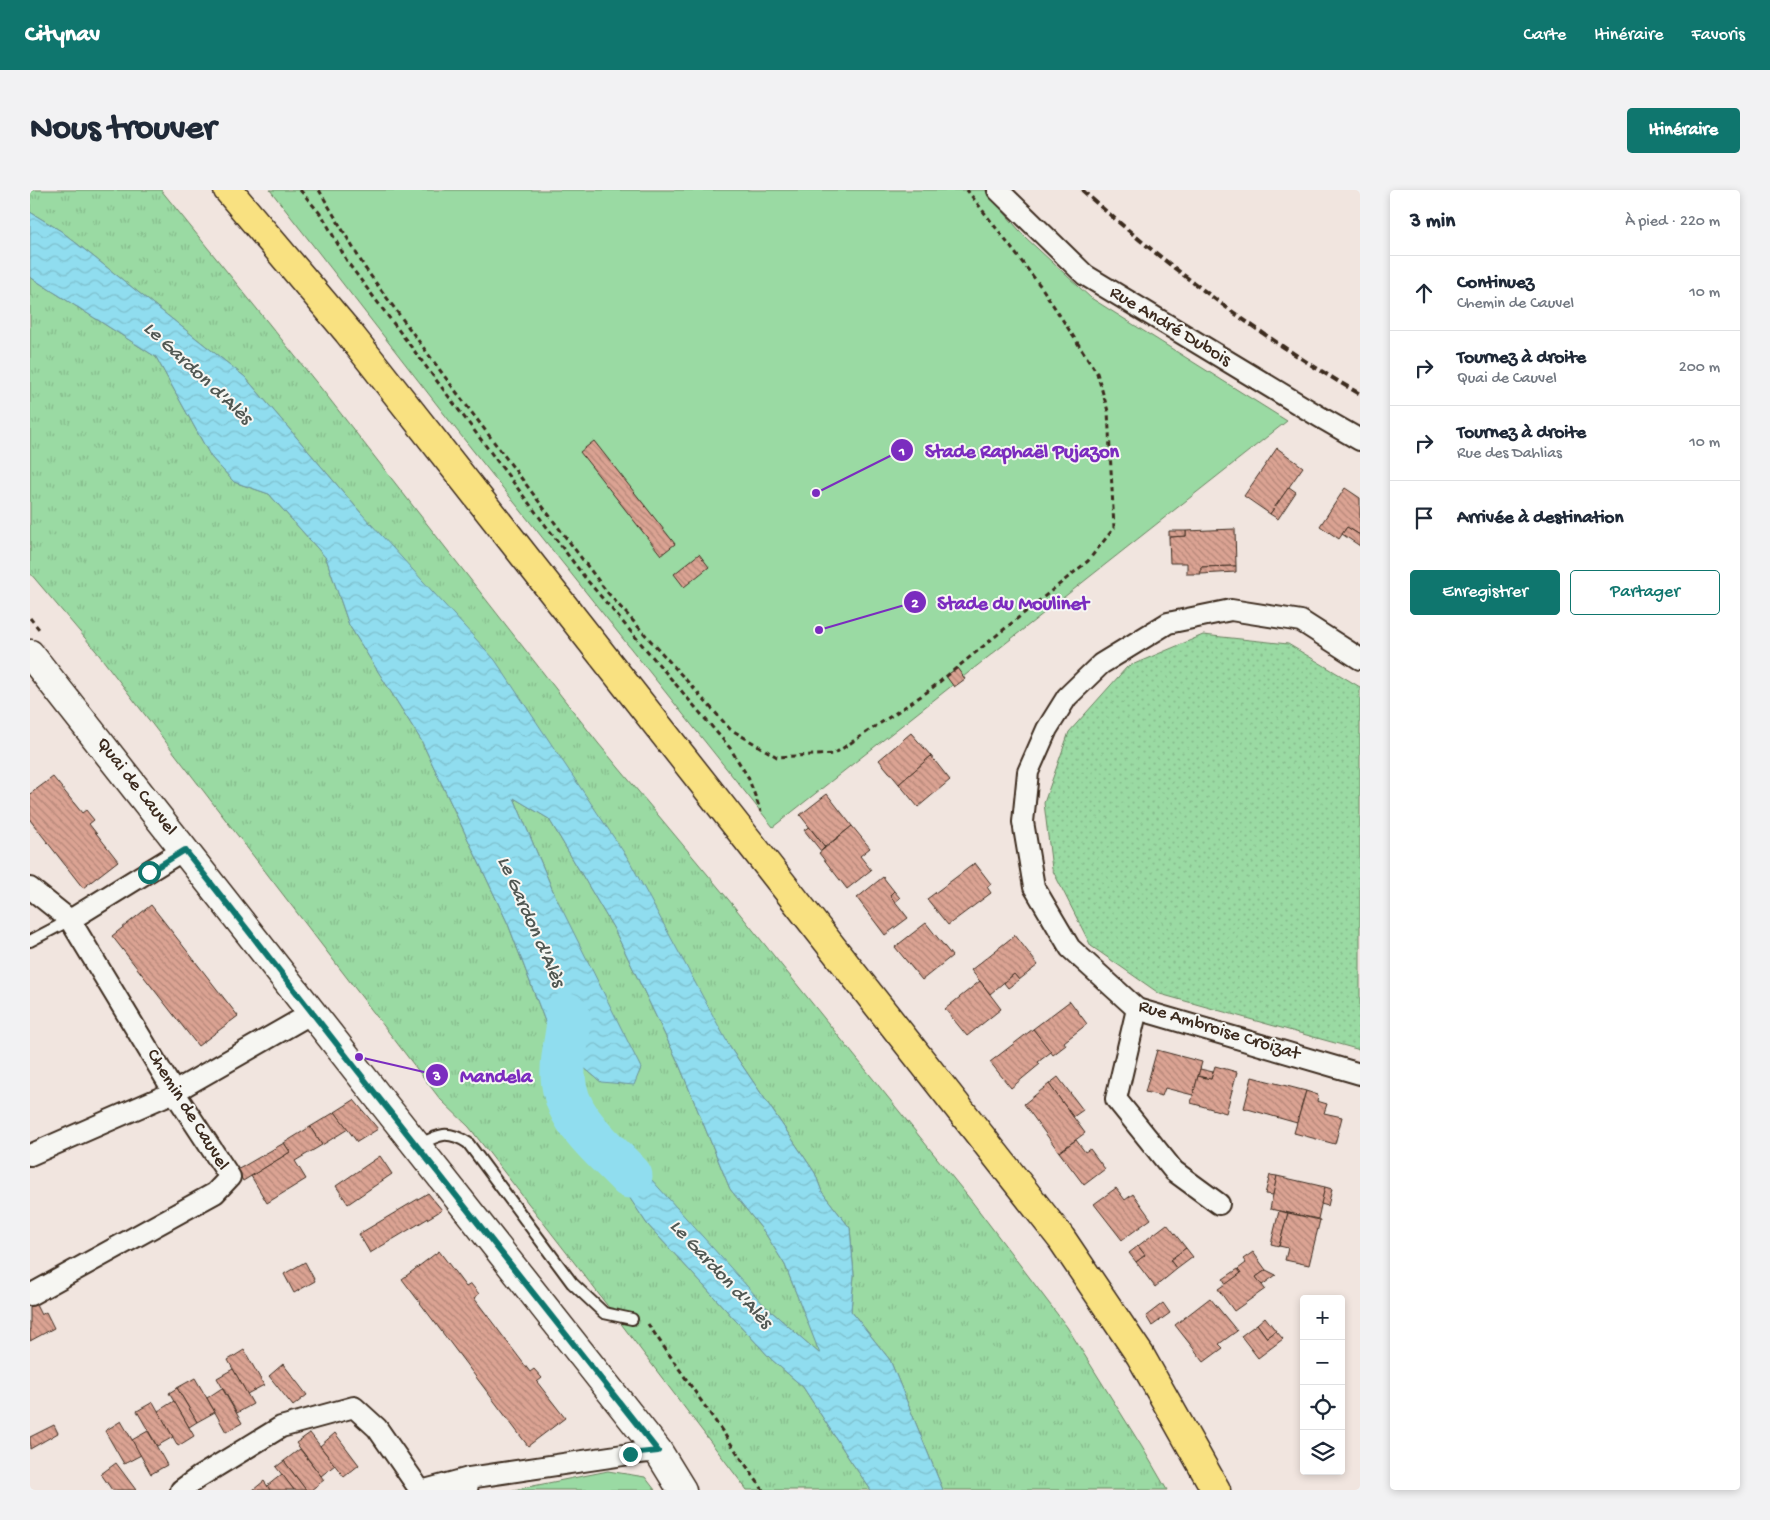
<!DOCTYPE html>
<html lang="fr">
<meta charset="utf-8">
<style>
:root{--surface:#fff;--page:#f2f2f3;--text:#1f2937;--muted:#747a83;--line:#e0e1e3;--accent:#0f766e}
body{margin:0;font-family:"Gochi Hand",sans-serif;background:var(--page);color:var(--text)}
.controls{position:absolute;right:15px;bottom:15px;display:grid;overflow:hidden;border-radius:5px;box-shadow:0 2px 8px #0003}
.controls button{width:45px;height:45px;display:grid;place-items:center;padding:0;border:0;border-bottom:1px solid var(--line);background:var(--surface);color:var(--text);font:25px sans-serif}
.stop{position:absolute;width:15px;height:15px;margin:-11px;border:4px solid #0f766e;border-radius:50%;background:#fff}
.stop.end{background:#0f766e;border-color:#fff;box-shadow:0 1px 5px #0008}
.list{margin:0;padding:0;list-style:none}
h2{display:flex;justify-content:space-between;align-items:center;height:65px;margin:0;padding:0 20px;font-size:21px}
h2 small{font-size:16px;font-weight:400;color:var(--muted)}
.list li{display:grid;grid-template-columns:32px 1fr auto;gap:15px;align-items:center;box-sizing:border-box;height:75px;padding:0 20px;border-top:1px solid var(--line)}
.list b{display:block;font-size:19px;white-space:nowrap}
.list p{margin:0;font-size:16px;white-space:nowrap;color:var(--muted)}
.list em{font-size:16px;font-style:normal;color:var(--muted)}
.actions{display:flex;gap:10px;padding:15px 20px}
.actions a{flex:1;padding:11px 0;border:1px solid var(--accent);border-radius:5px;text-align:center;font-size:18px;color:var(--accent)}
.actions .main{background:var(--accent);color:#fff}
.icon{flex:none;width:28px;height:28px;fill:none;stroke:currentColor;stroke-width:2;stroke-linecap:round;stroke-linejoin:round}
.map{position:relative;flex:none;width:1330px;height:1300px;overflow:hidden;border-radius:5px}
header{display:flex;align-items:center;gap:30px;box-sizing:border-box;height:70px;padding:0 25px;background:var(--accent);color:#fff}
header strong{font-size:24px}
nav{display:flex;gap:28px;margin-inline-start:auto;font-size:18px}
.intro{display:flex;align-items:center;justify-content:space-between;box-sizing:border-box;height:120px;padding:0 30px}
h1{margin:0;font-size:35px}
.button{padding:12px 22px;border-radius:5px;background:var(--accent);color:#fff;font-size:18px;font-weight:700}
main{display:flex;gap:30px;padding:0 30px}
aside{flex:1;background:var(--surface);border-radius:5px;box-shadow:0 2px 8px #0003}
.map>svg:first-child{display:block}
.grass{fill:url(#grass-tufts);stroke:#6a8260}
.park{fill:url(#park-dots);stroke:#6a8260}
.pitch{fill:#9adaa3;stroke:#6a8260}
.water{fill:url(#water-waves);stroke:#6e959b}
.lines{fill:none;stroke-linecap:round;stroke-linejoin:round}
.river{stroke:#90ddef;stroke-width:45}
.building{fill:url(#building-back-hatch);stroke:#3b2a1e}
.lane-casing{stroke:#3b2a1e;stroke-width:14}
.street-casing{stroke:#3b2a1e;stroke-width:24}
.secondary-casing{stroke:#3b2a1e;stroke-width:31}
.primary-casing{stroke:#3b2a1e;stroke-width:31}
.path{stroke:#3b2a1e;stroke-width:3;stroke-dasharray:5 4;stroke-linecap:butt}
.lane{stroke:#f6f6f2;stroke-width:10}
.street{stroke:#f6f6f2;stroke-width:20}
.secondary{stroke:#f6f6f2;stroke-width:28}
.primary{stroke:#f9e181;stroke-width:28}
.rail{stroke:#3b2a1e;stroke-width:4;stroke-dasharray:8 4;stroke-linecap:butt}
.route{stroke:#0f766e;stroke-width:6}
.labels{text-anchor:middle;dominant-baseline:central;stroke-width:4;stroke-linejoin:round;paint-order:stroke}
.street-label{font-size:19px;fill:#3b2a1e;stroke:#f6f6f2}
.water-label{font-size:20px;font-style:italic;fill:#505752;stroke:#f6f6f2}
.leader{fill:none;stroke:#7b2cbf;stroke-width:2}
.callout-dot{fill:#7b2cbf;stroke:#f6f6f2;stroke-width:2}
.mark-label{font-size:15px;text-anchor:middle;font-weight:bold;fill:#fff}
.callout-label{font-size:20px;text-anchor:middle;font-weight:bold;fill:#7b2cbf;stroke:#f6f6f2;stroke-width:4;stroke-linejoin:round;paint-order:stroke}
</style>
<header>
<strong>Citynav</strong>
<nav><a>Carte</a><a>Itinéraire</a><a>Favoris</a></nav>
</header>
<div class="intro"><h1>Nous trouver</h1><a class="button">Itinéraire</a></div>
<main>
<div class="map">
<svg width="1330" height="1300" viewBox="0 0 1330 1300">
<defs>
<pattern id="grass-tufts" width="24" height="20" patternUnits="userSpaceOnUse" patternTransform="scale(1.25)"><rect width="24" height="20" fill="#9adaa3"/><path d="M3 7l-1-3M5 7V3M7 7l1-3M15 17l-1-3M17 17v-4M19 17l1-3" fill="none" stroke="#86bb8c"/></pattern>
<pattern id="park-dots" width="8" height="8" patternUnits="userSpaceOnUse" patternTransform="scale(1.25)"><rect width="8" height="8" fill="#9adaa3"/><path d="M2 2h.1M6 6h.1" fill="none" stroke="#86bb8c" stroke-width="1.8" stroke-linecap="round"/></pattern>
<pattern id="water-waves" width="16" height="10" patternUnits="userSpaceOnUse" patternTransform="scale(1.25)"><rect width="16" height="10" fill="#90ddef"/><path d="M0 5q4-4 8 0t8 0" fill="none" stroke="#7dbecc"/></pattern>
<pattern id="building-back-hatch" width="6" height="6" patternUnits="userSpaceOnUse" patternTransform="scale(1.25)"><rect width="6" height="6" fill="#dba393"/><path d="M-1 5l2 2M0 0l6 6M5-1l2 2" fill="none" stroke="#b38577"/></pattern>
</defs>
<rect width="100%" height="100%" fill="#f1e5df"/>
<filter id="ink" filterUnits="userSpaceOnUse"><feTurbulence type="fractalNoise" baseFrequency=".02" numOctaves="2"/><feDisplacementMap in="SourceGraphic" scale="10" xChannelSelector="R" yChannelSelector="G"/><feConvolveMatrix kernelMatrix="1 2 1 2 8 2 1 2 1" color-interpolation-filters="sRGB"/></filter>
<g filter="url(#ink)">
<g class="grass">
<path d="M0,0H131L294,202L568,553L698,709L940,1009L1037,1137L1112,1257L1137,1300H913L860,1170L821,1121L824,1085L820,1038L792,1002L785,983L701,859L331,323L215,187L31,41L0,22Z"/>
<path d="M0,87L126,167L181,267L204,292L239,304L296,368L319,435L391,550L478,734L524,855L533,886L539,881L546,871L571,892L523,701L484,608L519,629L584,739L648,872L700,999L735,1043L755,1075L791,1165L734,1115L557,943L617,1034L741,1169L773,1197L820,1270L841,1300H717L564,1098L439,937L410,909L66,461L0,383Z"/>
</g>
<path class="park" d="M1173,445L1258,454L1330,497V860L1130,804L1061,756L1022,679L1014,613L1039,542L1097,477Z"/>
<g class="pitch">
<path d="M240,0H955L995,47L1061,108L1257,231L743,637L429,243Z"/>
<path d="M578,1281L615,1287L625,1300H483Z"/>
</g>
<path class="water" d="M0,22L31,41L215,187L331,323L465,470L599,670L701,859L785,983L792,1002L820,1038L824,1085L821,1121L860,1170L913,1300H841L820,1270L773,1197L741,1169L617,1034L556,942L612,979L734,1115L790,1164L755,1075L735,1043L700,999L648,872L584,739L519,629L484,608L523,701L611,878L604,895L571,892L546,871L539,881L533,886L524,855L478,734L391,550L319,435L296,368L239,304L204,292L181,267L126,167L0,87Z"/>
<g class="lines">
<path class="river" d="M537,825L539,832C537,850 532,869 533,886C535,930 573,957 600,986"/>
</g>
<g class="building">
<path d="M564,251L645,354L631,365L550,262Z"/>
<path d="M1247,258L1273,277L1240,324L1214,306Z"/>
<path d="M1259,297L1266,302L1248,329L1240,324Z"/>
<path d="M1315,298L1330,308V345L1317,337L1309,349L1290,336Z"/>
<path d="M1317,337L1330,345V356L1312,344Z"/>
<path d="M1205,339L1206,376L1171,377V384H1157V373H1140L1139,347L1156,346V341Z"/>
<path d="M1139,341H1156V346L1139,347Z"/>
<path d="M669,364L679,377L654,397L644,384Z"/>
<path d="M1206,376V382L1171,384V377Z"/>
<path d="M927,478L935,489L924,497L916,486Z"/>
<path d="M881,543L901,566L869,594L849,570Z"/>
<path d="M901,566L920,590L888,617L869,594Z"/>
<path d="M23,587L52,623L56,620L64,630L59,634L88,671L53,698L0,630V604Z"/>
<path d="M797,604L822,636L795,657L770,625Z"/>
<path d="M822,636L840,658L830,666L841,680L817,699L789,663Z"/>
<path d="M779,637L795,657L791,661L774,640Z"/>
<path d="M945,673L961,694L957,697L961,703L918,735L897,709Z"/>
<path d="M853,687L864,701L860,705L878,728L855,745L827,708Z"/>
<path d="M864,701L870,708L865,712L860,705Z"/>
<path d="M121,715L208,826L168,856L82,746Z"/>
<path d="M896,733L922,766L892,790L865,757Z"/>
<path d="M985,745L1008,775L989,790L984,784L960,804L941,780Z"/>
<path d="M984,784L989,790L978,798L974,793Z"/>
<path d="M950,791L971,819L937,846L915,819Z"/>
<path d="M1040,811L1057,834L1034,852L1036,855L1023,865L1003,839Z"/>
<path d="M1003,839L1021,862L1008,872L1010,874L981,898L960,872Z"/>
<path d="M1127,860L1172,872L1163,905L1135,898L1132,906L1115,902Z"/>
<path d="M1185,876L1207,882L1196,923L1161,913L1168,886L1181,889Z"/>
<path d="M1170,879L1183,882L1181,889L1168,886Z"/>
<path d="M1028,887L1053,920L1043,927L1019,894Z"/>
<path d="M1222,887L1276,901L1267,933L1214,918Z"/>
<path d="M1019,894L1055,943L1029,962L994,914Z"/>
<path d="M1276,901L1288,905L1287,911L1297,914L1294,923L1312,927L1305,954L1264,943Z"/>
<path d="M324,910L348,939L327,952L305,922Z"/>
<path d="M305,922L318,939L292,955L280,937Z"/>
<path d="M280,937L292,955L265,971L276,989L237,1013L221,986L260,962L254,953Z"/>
<path d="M1046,950L1055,962L1060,959L1075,979L1054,995L1029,962Z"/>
<path d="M254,953L260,962L213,991L207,980Z"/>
<path d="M350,966L362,984L318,1014L306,996Z"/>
<path d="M1240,985L1247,986L1243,1005L1235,1004Z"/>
<path d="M1247,986L1295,997L1288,1029L1240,1019Z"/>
<path d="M1295,997L1302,999L1298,1016L1291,1014Z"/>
<path d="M1086,998L1095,1010L1103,1004L1121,1029L1092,1050L1064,1014Z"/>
<path d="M398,1003L412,1020L340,1063L329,1044Z"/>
<path d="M1249,1021L1258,1023L1249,1056L1241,1054Z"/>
<path d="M1258,1023L1290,1030L1279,1075L1255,1070L1258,1058L1249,1056Z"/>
<path d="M1137,1034L1156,1058L1140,1070L1147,1079L1125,1097L1106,1072L1115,1065L1108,1056Z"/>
<path d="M1108,1056L1115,1065L1106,1072L1099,1063Z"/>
<path d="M1156,1058L1163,1067L1147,1079L1140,1070Z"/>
<path d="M409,1061L436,1097L441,1094L449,1104L444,1108L500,1182L504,1179L512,1188L507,1192L535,1228L498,1256L372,1089Z"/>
<path d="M1223,1062L1236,1080L1226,1087L1235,1099L1204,1121L1188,1099L1211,1083L1208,1079L1216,1073L1213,1069Z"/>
<path d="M275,1072L285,1091L264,1103L254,1084Z"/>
<path d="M1208,1079L1211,1083L1196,1094L1193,1089Z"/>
<path d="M1236,1080L1246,1085L1232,1095L1226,1087Z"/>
<path d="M1180,1108L1207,1141L1189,1154L1193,1158L1174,1172L1145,1135Z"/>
<path d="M3,1109L11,1125L16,1122L24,1138L0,1151V1111Z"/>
<path d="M1133,1113L1140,1123L1122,1136L1116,1126Z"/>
<path d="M1235,1127L1246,1141L1237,1148L1227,1134Z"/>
<path d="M1227,1134L1237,1148L1246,1141L1253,1149L1228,1168L1211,1146Z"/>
<path d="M214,1160L234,1195L217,1204L198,1170Z"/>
<path d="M253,1174L277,1205L263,1216L239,1186Z"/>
<path d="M203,1179L223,1214L207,1223L187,1188Z"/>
<path d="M165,1188L185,1222L167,1232L147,1198Z"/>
<path d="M147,1198L167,1232L159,1237L139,1203Z"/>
<path d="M192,1198L212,1233L196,1242L177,1208Z"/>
<path d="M144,1211L164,1246L148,1256L128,1221Z"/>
<path d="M123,1212L143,1247L127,1256L107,1221Z"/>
<path d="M91,1231L111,1265L94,1274L75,1241Z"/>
<path d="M24,1235L28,1243L0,1259V1247Z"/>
<path d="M118,1241L137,1275L121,1284L102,1250Z"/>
<path d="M280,1243L305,1275L291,1286L266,1253Z"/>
<path d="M305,1243L329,1275L314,1287L290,1256Z"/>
<path d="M270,1259L294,1290L281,1300H276L254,1271Z"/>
<path d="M254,1271L276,1300H264L246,1277Z"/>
<path d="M86,1273L106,1300H82L71,1284Z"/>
<path d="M252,1284L264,1300H240L237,1296Z"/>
<path d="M234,1291L240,1300H223Z"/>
</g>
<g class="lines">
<defs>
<g id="lane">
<path d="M0,751L40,730"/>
<path d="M387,956C408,945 416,939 438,953L542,1093L574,1123L602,1129"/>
</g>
<g id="street">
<path d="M968,0L1055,85L1290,227L1330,250"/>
<path d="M1330,469L1271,431L1201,420L1138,433L1071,474L1037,507L1017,539L998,582L993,632L1004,697L1040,758L1107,819L1330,884"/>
<path d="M0,698L40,730L144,902L200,987L185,1003L0,1105"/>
<path d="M40,730L155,659"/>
<path d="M1107,819L1086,909L1144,981L1189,1014"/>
<path d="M0,965L144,902L282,823"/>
<path d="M151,1300L169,1287L251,1237L324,1217L347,1238L390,1300"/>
<path d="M395,1300L439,1288"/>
<path d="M437,1300L439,1288L600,1264L628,1261"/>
</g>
<path id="secondary" d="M0,464L349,908L628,1261L652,1300"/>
<path id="primary" d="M198,0L318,142L1031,1048L1110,1165L1186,1300"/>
</defs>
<use href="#lane" class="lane-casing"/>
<use href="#street" class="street-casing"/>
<use href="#secondary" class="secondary-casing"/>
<use href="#primary" class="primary-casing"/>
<g class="path">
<path d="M270,0L293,27L318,73L556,389L700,558L718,587L731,622"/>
<path d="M289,0L335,78L412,183L577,402L700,539L747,567L804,564L897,502L1058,371L1084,338L1078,221L1067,183L1012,98L937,0"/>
<path d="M0,428L9,439"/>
<path d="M618,1134L733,1300"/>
</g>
<use href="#lane" class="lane"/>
<use href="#street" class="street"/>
<use href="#secondary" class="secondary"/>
<use href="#primary" class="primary"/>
<path class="rail" d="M1052,0C1138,77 1230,147 1330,204"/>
</g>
</g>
<g class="lines" filter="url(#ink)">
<path class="route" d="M119,682L155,660L349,908L628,1261L600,1264"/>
</g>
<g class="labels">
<g class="street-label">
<text transform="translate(1140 137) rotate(31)">Rue André Dubois</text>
<text transform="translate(106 597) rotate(52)">Quai de Cauvel</text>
<text transform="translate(1189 841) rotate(17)">Rue Ambroise Croizat</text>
<text transform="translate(157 920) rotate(58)">Chemin de Cauvel</text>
</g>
<g class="water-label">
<text transform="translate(167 184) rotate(43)">Le Gardon d'Alès</text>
<text transform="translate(500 732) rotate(66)">Le Gardon d'Alès</text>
<text transform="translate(690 1085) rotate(47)">Le Gardon d'Alès</text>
</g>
</g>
<path class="leader" d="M786 303L872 260M789 440L885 412M329 867L407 885"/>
<g class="callout-dot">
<circle cx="786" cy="303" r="5"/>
<circle cx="789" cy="440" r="5"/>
<circle cx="329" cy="867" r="5"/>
<circle cx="872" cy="260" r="12"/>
<circle cx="885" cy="412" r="12"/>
<circle cx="407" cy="885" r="12"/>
</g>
<g class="mark-label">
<text x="872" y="265">1</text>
<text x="885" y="417">2</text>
<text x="407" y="890">3</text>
</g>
<g class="callout-label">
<text x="992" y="267">Stade Raphaël Pujazon</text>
<text x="983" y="419">Stade du Moulinet</text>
<text x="466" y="892">Mandela</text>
</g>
</svg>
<div class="controls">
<button>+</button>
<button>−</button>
<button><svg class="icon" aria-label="locate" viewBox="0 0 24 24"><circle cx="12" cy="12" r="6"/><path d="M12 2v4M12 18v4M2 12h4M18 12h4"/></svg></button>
<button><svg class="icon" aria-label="layers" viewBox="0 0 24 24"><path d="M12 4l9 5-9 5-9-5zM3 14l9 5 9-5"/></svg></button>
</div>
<div class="stop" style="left:119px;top:682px"></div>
<div class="stop end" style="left:600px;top:1264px"></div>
</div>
<aside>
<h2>3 min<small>À pied · 220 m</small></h2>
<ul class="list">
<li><svg class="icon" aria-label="ahead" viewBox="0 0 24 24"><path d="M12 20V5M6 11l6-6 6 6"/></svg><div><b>Continuez</b><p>Chemin de Cauvel</p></div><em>10 m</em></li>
<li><svg class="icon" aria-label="right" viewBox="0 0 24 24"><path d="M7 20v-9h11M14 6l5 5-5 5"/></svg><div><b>Tournez à droite</b><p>Quai de Cauvel</p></div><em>200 m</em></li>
<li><svg class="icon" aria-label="right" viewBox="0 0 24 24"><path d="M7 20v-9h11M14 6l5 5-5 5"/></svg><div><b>Tournez à droite</b><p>Rue des Dahlias</p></div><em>10 m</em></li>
<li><svg class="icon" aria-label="arrive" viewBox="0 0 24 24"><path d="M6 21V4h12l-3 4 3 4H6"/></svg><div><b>Arrivée à destination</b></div></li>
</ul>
<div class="actions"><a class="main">Enregistrer</a><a>Partager</a></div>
</aside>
</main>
